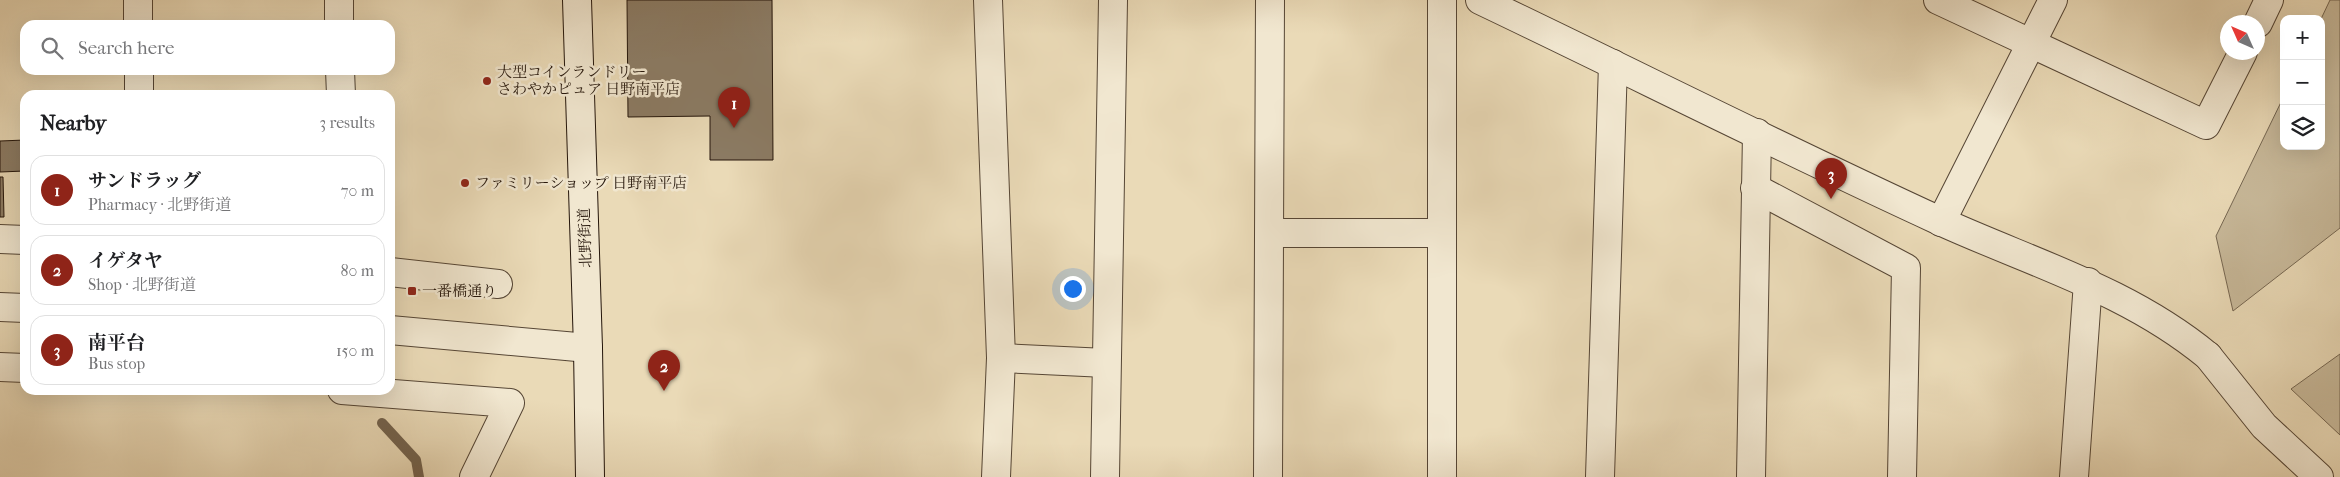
<!DOCTYPE html>
<meta charset="utf-8">
<style>
:root{--surface:#fff;--page:#f6f6f6;--text:#202124;--muted:#757577;--line:#e0e0e0;--accent:#8f2418}
body{margin:0;font-family:"IM FELL French Canon","Noto Serif JP",serif;background:var(--page);color:var(--text)}
.controls{position:absolute;right:15px;top:15px;display:grid;overflow:hidden;border-radius:10px;box-shadow:0 5px 20px #0002}
.controls button{width:45px;height:45px;display:grid;place-items:center;padding:0;border:0;border-bottom:1px solid var(--line);background:var(--surface);color:var(--text);font:25px sans-serif}
.compass{position:absolute;left:2220px;top:15px;width:45px;height:45px;border-radius:50%;background:var(--surface);box-shadow:0 5px 20px #0002;rotate:315deg}
.you{position:absolute;left:1072px;top:288px;width:18px;height:18px;margin:-12px;border:4px solid #fff;border-radius:50%;background:#1a73e8;box-shadow:0 0 0 8px #1a73e833}
.badge{display:grid;place-items:center;width:32px;height:32px;border-radius:50%;background:var(--accent);color:#fff;font-size:16px;font-weight:700}
.pin{position:absolute;translate:-50% -41px;filter:drop-shadow(0 1px 2px #0008)}
.pin::after{content:'';position:absolute;top:26px;width:18px;height:15px;background:inherit;clip-path:polygon(0 0,100% 0,50% 100%)}
.list{margin:0;padding:0;list-style:none}
h2{display:flex;justify-content:space-between;align-items:center;height:65px;margin:0;padding:0 20px;font-size:21px}
h2 small{font-size:16px;font-weight:400;color:var(--muted)}
.list li{display:grid;grid-template-columns:32px 1fr auto;gap:15px;align-items:center;box-sizing:border-box;height:70px;margin:0 10px 10px;padding:0 10px;border:1px solid var(--line);border-radius:15px}
.list b{display:block;font-size:19px;white-space:nowrap}
.list p{margin:0;font-size:16px;white-space:nowrap;color:var(--muted)}
.list em{font-size:16px;font-style:normal;color:var(--muted)}
.icon{flex:none;width:28px;height:28px;fill:none;stroke:currentColor;stroke-width:2;stroke-linecap:round;stroke-linejoin:round}
.map{position:relative;flex:none;width:2340px;height:477px;overflow:hidden}
.search{position:absolute;background:var(--surface);box-shadow:0 5px 20px #0002;left:20px;top:20px;width:375px;height:55px;display:flex;align-items:center;gap:12px;box-sizing:border-box;padding:0 18px;border-radius:15px;color:var(--muted);font-size:19px}
.panel{position:absolute;background:var(--surface);box-shadow:0 5px 20px #0002;left:20px;top:90px;width:375px;height:305px;border-radius:15px}
.map>svg:first-child{display:block}
.green{fill:#c8b99a;stroke:#766752}
.lines{fill:none;stroke-linecap:round;stroke-linejoin:round}
.stream{stroke:#73634e;stroke-width:10}
.building{fill:#8b7b64;stroke:#24150a}
.minor-casing{stroke:#564635;stroke-width:30}
.tertiary-casing{stroke:#564635;stroke-width:30}
.secondary-casing{stroke:#24150a;stroke-width:30}
.minor{stroke:#f1e7d0;stroke-width:28}
.tertiary{stroke:#f1e7d0;stroke-width:28}
.secondary{stroke:#f1e7d0;stroke-width:28}
.poi-dot{fill:#8f2418;stroke:#f1e7d0;stroke-width:2}
.labels{text-anchor:middle;dominant-baseline:central;stroke-width:5;stroke-linejoin:round;paint-order:stroke}
.poi-label{font-size:15px;fill:#24150a;stroke:#f1e7d0;text-anchor:start}
.street-label{font-size:15px;fill:#24150a;stroke:#f1e7d0}
</style>
<div class="map">
<svg width="2340" height="477" viewBox="0 0 2340 477">
<rect width="100%" height="100%" fill="#eadab7"/>
<filter id="stains"><feTurbulence type="fractalNoise" baseFrequency=".004" numOctaves="4"/><feColorMatrix values="0 0 0 0 .2 0 0 0 0 .09 0 0 0 0 .02 0 0 0 .5 -.17"/></filter>
<radialGradient id="worn" r=".72"><stop offset=".6" stop-color="#630" stop-opacity="0"/><stop offset="1" stop-color="#630" stop-opacity=".3"/></radialGradient>
<g class="green">
<path d="M2330,0H2340V228L2233,311L2216,236L2284,96V146H2321V19Z"/>
<path d="M2340,354V435L2291,389Z"/>
</g>
<g class="lines">
<path class="stream" d="M382,423L416,460L419,477"/>
</g>
<g class="building">
<path d="M627,0H772L773,160H710V116L628,117Z"/>
<path d="M25,140V171L0,172V141Z"/>
<path d="M0,177H3L4,217H0Z"/>
</g>
<g class="lines">
<defs>
<g id="minor">
<path d="M138,0V25"/>
<path d="M339,0V25"/>
<path d="M988,0L1001,358L996,477"/>
<path d="M1938,0L2206,125L2243,52"/>
<path d="M2258,23L2269,0"/>
<path d="M139,70V95"/>
<path d="M340,70L341,95"/>
<path d="M1755,188L1906,268L1902,477"/>
<path d="M1270,233H1441"/>
<path d="M0,239L25,240"/>
<path d="M390,272L498,284"/>
<path d="M2208,356L2264,426L2319,477"/>
<path d="M1001,358L1106,363"/>
<path d="M0,367L25,368"/>
<path d="M342,390L510,403L474,477"/>
<path d="M1105,477L1113,0"/>
<path d="M1268,477L1270,0"/>
<path d="M1442,477V0"/>
<path d="M1600,477L1613,64"/>
<path d="M1751,477L1757,133"/>
<path d="M2074,477L2088,282"/>
</g>
<g id="tertiary">
<path d="M1480,0C1633,73 1785,150 1940,221C2032,263 2128,290 2208,356"/>
<path d="M1941,222L2053,0"/>
<path d="M0,307L25,308"/>
<path d="M390,330L588,348"/>
</g>
<path id="secondary" d="M577,0L588,348L590,477"/>
</defs>
<use href="#minor" class="minor-casing"/>
<use href="#tertiary" class="tertiary-casing"/>
<use href="#secondary" class="secondary-casing"/>
<use href="#minor" class="minor"/>
<use href="#tertiary" class="tertiary"/>
<use href="#secondary" class="secondary"/>
</g>
<g class="poi-dot">
<circle cx="487" cy="81" r="5"/>
<circle cx="465" cy="183" r="5"/>
<rect x="407" y="286" width="10" height="10" rx="2.5"/>
</g>
<g class="labels">
<g class="poi-label">
<text x="497" y="72">大型コインランドリー<tspan x="497" dy="17">さわやかピュア 日野南平店</tspan></text>
<text x="475" y="183">ファミリーショップ 日野南平店</text>
<text x="422" y="291">一番橋通り</text>
</g>
<g class="street-label">
<text transform="translate(585 238) rotate(-92)">北野街道</text>
</g>
</g>
<rect width="100%" height="100%" filter="url(#stains)"/>
<rect width="100%" height="100%" fill="url(#worn)"/>
</svg>
<div class="controls">
<button>+</button>
<button>−</button>
<button><svg class="icon" aria-label="layers" viewBox="0 0 24 24"><path d="M12 4l9 5-9 5-9-5zM3 14l9 5 9-5"/></svg></button>
</div>
<svg class="compass" viewBox="-18 -18 36 36"><path d="M0-13l5 13h-10z" fill="#e53935"/><path d="M0 13l5-13h-10z" fill="#757577"/></svg>
<div class="you"></div>
<div class="pin badge" style="left:734px;top:128px">1</div>
<div class="pin badge" style="left:664px;top:391px">2</div>
<div class="pin badge" style="left:1831px;top:199px">3</div>
<div class="search"><svg class="icon" aria-label="search" viewBox="0 0 24 24"><circle cx="10" cy="10" r="6"/><path d="M15 15l6 6"/></svg>Search here</div>
<section class="panel">
<h2>Nearby<small>3 results</small></h2>
<ul class="list">
<li><span class="badge">1</span><div><b>サンドラッグ</b><p>Pharmacy · 北野街道</p></div><em>70 m</em></li>
<li><span class="badge">2</span><div><b>イゲタヤ</b><p>Shop · 北野街道</p></div><em>80 m</em></li>
<li><span class="badge">3</span><div><b>南平台</b><p>Bus stop</p></div><em>150 m</em></li>
</ul>
</section>
</div>
